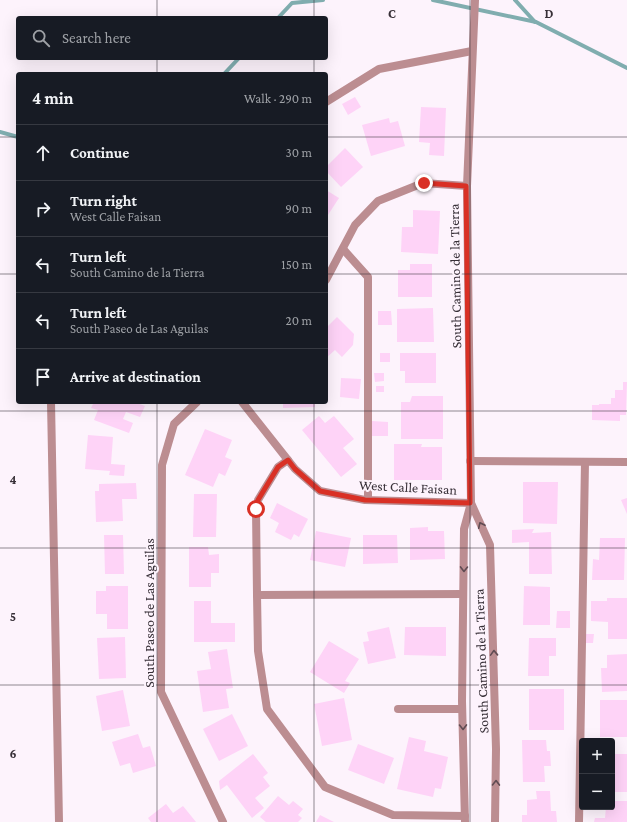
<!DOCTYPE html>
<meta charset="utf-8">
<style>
:root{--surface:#171b24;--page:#20242c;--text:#f1f3f6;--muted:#9ea1a6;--line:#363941}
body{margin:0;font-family:"Crimson Pro",serif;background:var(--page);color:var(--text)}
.controls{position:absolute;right:12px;bottom:12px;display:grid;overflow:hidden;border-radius:4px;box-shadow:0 4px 16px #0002}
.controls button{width:36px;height:36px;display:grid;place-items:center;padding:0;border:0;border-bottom:1px solid var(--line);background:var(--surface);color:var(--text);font:20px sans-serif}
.stop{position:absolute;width:12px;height:12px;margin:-9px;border:3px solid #d93025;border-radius:50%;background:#fff}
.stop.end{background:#d93025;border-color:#fff;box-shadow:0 1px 4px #0008}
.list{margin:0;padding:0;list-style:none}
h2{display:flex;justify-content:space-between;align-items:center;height:52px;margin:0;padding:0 16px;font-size:17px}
h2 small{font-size:13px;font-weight:400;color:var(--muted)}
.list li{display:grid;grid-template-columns:26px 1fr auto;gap:12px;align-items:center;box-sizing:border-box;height:56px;padding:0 16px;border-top:1px solid var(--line)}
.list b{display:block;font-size:15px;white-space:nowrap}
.list p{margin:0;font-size:13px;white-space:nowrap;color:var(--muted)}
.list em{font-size:13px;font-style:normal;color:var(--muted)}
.icon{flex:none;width:22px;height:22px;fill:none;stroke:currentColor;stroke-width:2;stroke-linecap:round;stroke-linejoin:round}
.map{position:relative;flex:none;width:627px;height:822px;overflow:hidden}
.search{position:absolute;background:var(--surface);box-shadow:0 4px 16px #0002;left:16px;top:16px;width:312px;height:44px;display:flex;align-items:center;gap:10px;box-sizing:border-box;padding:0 14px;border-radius:4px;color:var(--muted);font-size:15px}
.panel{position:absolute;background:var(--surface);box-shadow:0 4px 16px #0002;left:16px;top:72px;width:312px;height:332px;border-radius:4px}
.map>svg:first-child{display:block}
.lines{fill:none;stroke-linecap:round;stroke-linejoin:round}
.stream{stroke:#80adaf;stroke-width:4}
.building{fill:#fed3f7}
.service{stroke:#bc8d91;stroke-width:8}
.minor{stroke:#bc8d91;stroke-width:8}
.tertiary{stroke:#bc8d91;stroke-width:8}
.oneway{stroke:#5f4b52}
.route{stroke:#d93025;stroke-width:5}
.grid{fill:none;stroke:#372f37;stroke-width:1;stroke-opacity:0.55}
.labels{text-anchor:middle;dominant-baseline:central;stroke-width:4;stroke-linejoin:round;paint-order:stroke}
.street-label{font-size:14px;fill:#372f37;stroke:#fdf3fc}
.grid-label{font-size:13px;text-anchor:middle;font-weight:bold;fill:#372f37;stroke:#fdf3fc;stroke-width:4;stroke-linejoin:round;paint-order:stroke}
</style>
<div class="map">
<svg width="627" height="822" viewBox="0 0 627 822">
<rect width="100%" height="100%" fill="#fdf3fc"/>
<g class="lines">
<g class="stream">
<path d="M433,0L536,22L627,68"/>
<path d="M515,0L535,22"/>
<path d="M278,18L292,3L323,0"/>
<path d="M224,74L239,58"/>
<path d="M0,132L18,137"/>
</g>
</g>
<g class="building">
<path d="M355,97L361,107L348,115L342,104Z"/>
<path d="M421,107L446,108L444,156L429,155L430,143L419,142Z"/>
<path d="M389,118L390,123L398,121L405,146L371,156L362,125Z"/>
<path d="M345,148L363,167L341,187L326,171V167Z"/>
<path d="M326,190L339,198L326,218Z"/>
<path d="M413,210L440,211L438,254L401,252L402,227H413Z"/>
<path d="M410,264H432V297H398V270H410Z"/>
<path d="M433,308L434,342H397V309Z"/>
<path d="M378,311H391L392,325H378Z"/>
<path d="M337,317L354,334L353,345L342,357L335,350L326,358V328Z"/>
<rect x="380" y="353" width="10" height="9"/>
<path d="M400,353H436V383H405V371H400Z"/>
<path d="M374,373H384V381L375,382Z"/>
<path d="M341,378L361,379L359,399L340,397Z"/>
<path d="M623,382H627L626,415H620V421L592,420V405H599V404H611V398H615V390H623Z"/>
<rect x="376" y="386" width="8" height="6"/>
<path d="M412,396H443V439H401V402H410Z"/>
<path d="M94,402H134L145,406L140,417L126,412L123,419L133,423L129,433L94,420L98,410L91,408Z"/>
<path d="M283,402H315V407L283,408Z"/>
<path d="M319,416L325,423L334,416L354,439L343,448L357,464L341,477L302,430Z"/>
<path d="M372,421L388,422V436H372Z"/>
<path d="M205,429L232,440L225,457L232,460L225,476L219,473L213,487L185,475Z"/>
<path d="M88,435L113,437L111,464L125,465L124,476L109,475L110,471L85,469Z"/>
<path d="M394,444H422L421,447H442V480H394Z"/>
<path d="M523,482H558L557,524L523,523Z"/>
<path d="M136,483L137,499H122L123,521L96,522L95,491H99V484Z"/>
<path d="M194,494H217L216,537H193Z"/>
<path d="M627,498V514L621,500Z"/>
<path d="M277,503L308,519L299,537L294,534L291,540L275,532L279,523L270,518Z"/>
<path d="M428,527V531H444L445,559L410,560V528Z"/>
<path d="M534,529L532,533L551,532L552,574H529V542L512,543V530Z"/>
<path d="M316,531L351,538L345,567L310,560Z"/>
<path d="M104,535H123L124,574H105Z"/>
<path d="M363,535H397L398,563L363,564Z"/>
<path d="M600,538H625L624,580H592L593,559L599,560Z"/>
<path d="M189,547H208L209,555L219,554V573H211V587H189Z"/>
<path d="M106,586H128V629H107V614H96V591H106Z"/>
<path d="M524,586L550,587V625H523Z"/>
<path d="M607,598H627V639H608V622L591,621V601H607Z"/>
<path d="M194,601H211V623H235V642H194Z"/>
<path d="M557,611H570V628H556Z"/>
<path d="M389,627L396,658L368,664L363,642L369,641L367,632Z"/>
<path d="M405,627H446V656L404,655Z"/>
<path d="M586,634H594L593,643H586Z"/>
<path d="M125,637L126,678L99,679L97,638Z"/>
<path d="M529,638H556V656H549V676H528Z"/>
<path d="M329,641L359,659L345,681L350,683L344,693L310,672Z"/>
<path d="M227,649L233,688L226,689L229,708L203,712L197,671L211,669L208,652Z"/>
<path d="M627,654V691L602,692L601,668H607V655Z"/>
<rect x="529" y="689" width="35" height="41"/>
<path d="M123,690L130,726L102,731L96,696Z"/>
<path d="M344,698L352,740L322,746L314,704Z"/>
<rect x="600" y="700" width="27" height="37"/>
<path d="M232,714L248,746L219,761L203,729Z"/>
<path d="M138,734L143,748L150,746L156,766L133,773L130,763L120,766L112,742Z"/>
<path d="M409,737L426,741L424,751L448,757L441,789L435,788L433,797L397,789Z"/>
<path d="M522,740H546L547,751H550L551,766H544L545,782H523Z"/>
<path d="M358,744L394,758L384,784L348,770Z"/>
<path d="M253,754L268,773L263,777L270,786L255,798L264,808L252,818L227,785L220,790L219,781Z"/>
<rect x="612" y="754" width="15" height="38"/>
<path d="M536,791H550L551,811H556L557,822H522V815H527V800L537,799Z"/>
<path d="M278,796L289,805L293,801L303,809L298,815L302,818L298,822H266L260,817Z"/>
<path d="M612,801H627V822H594L595,818H605L606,807H612Z"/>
<path d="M166,804L173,813L183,806L196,822H151L148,818Z"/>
<path d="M320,815L334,822H316Z"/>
</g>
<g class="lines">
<g class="service">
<path d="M326,102L379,69L472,51"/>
<path d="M343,249L368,277V500"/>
<path d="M51,402L59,822"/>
<path d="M288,460L278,467L258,500L256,509L257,595L463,594"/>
<path d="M470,461L627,462"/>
<path d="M257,595L258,651L267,709L325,787L393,815L465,816"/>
<path d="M579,822L585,462"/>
</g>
<g class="minor">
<path d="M326,280L355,225L378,201L423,183L467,186"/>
<path d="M197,402L174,424L162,465L161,692L223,822"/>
<path d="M242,402L295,469L320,491L365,500L471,503"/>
<path d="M398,709H462"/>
</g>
<g class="tertiary">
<path d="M471,503L490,545L496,749L495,822"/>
<path d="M465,822L462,701L464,529L471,503L467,186L475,0"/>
</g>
</g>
<defs><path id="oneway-chevron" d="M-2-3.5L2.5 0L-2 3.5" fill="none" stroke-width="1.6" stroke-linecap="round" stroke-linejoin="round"/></defs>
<g class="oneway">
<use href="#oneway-chevron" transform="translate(481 525) rotate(-115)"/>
<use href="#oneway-chevron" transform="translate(464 569) rotate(91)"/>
<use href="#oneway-chevron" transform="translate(494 653) rotate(-92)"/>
<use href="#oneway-chevron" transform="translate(463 727) rotate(89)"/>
<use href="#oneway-chevron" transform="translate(496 783) rotate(-89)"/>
</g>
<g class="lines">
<path class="route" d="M256,509L258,500L278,467L288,460L295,469L320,491L365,500L470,503L466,186L424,183"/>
</g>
<path class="grid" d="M157,0V18M314,0V18M470,0V822M157,58V74M314,58V74M0,137H18M326,137H627M0,274H18M326,274H627M157,402V822M314,402V822M0,411H627M0,548H627M0,685H627"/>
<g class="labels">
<g class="street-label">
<text transform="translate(455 276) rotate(-91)">South Camino de la Tierra</text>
<text transform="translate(408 487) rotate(3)">West Calle Faisan</text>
<text transform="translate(149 613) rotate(-90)">South Paseo de Las Aguilas</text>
<text transform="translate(481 661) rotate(-92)">South Camino de la Tierra</text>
</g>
</g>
<g class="grid-label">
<text x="392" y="18">C</text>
<text x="549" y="18">D</text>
<text x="13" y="484">4</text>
<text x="13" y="621">5</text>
<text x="13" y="758">6</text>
</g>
</svg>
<div class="controls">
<button>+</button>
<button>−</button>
</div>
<div class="stop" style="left:256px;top:509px"></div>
<div class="stop end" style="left:424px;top:183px"></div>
<div class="search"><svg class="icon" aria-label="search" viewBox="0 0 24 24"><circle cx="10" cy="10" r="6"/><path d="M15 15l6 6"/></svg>Search here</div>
<section class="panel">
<h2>4 min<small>Walk · 290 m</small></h2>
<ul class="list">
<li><svg class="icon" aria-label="ahead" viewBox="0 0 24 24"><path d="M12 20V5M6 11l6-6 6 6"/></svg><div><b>Continue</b></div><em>30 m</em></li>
<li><svg class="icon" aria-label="right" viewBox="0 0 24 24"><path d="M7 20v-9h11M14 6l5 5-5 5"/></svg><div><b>Turn right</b><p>West Calle Faisan</p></div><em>90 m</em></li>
<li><svg class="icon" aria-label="left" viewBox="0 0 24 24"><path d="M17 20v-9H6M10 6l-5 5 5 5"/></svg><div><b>Turn left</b><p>South Camino de la Tierra</p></div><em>150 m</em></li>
<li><svg class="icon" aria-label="left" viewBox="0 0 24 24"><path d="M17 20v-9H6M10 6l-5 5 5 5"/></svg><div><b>Turn left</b><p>South Paseo de Las Aguilas</p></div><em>20 m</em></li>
<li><svg class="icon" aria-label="arrive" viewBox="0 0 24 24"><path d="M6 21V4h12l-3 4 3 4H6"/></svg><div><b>Arrive at destination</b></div></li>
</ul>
</section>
</div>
